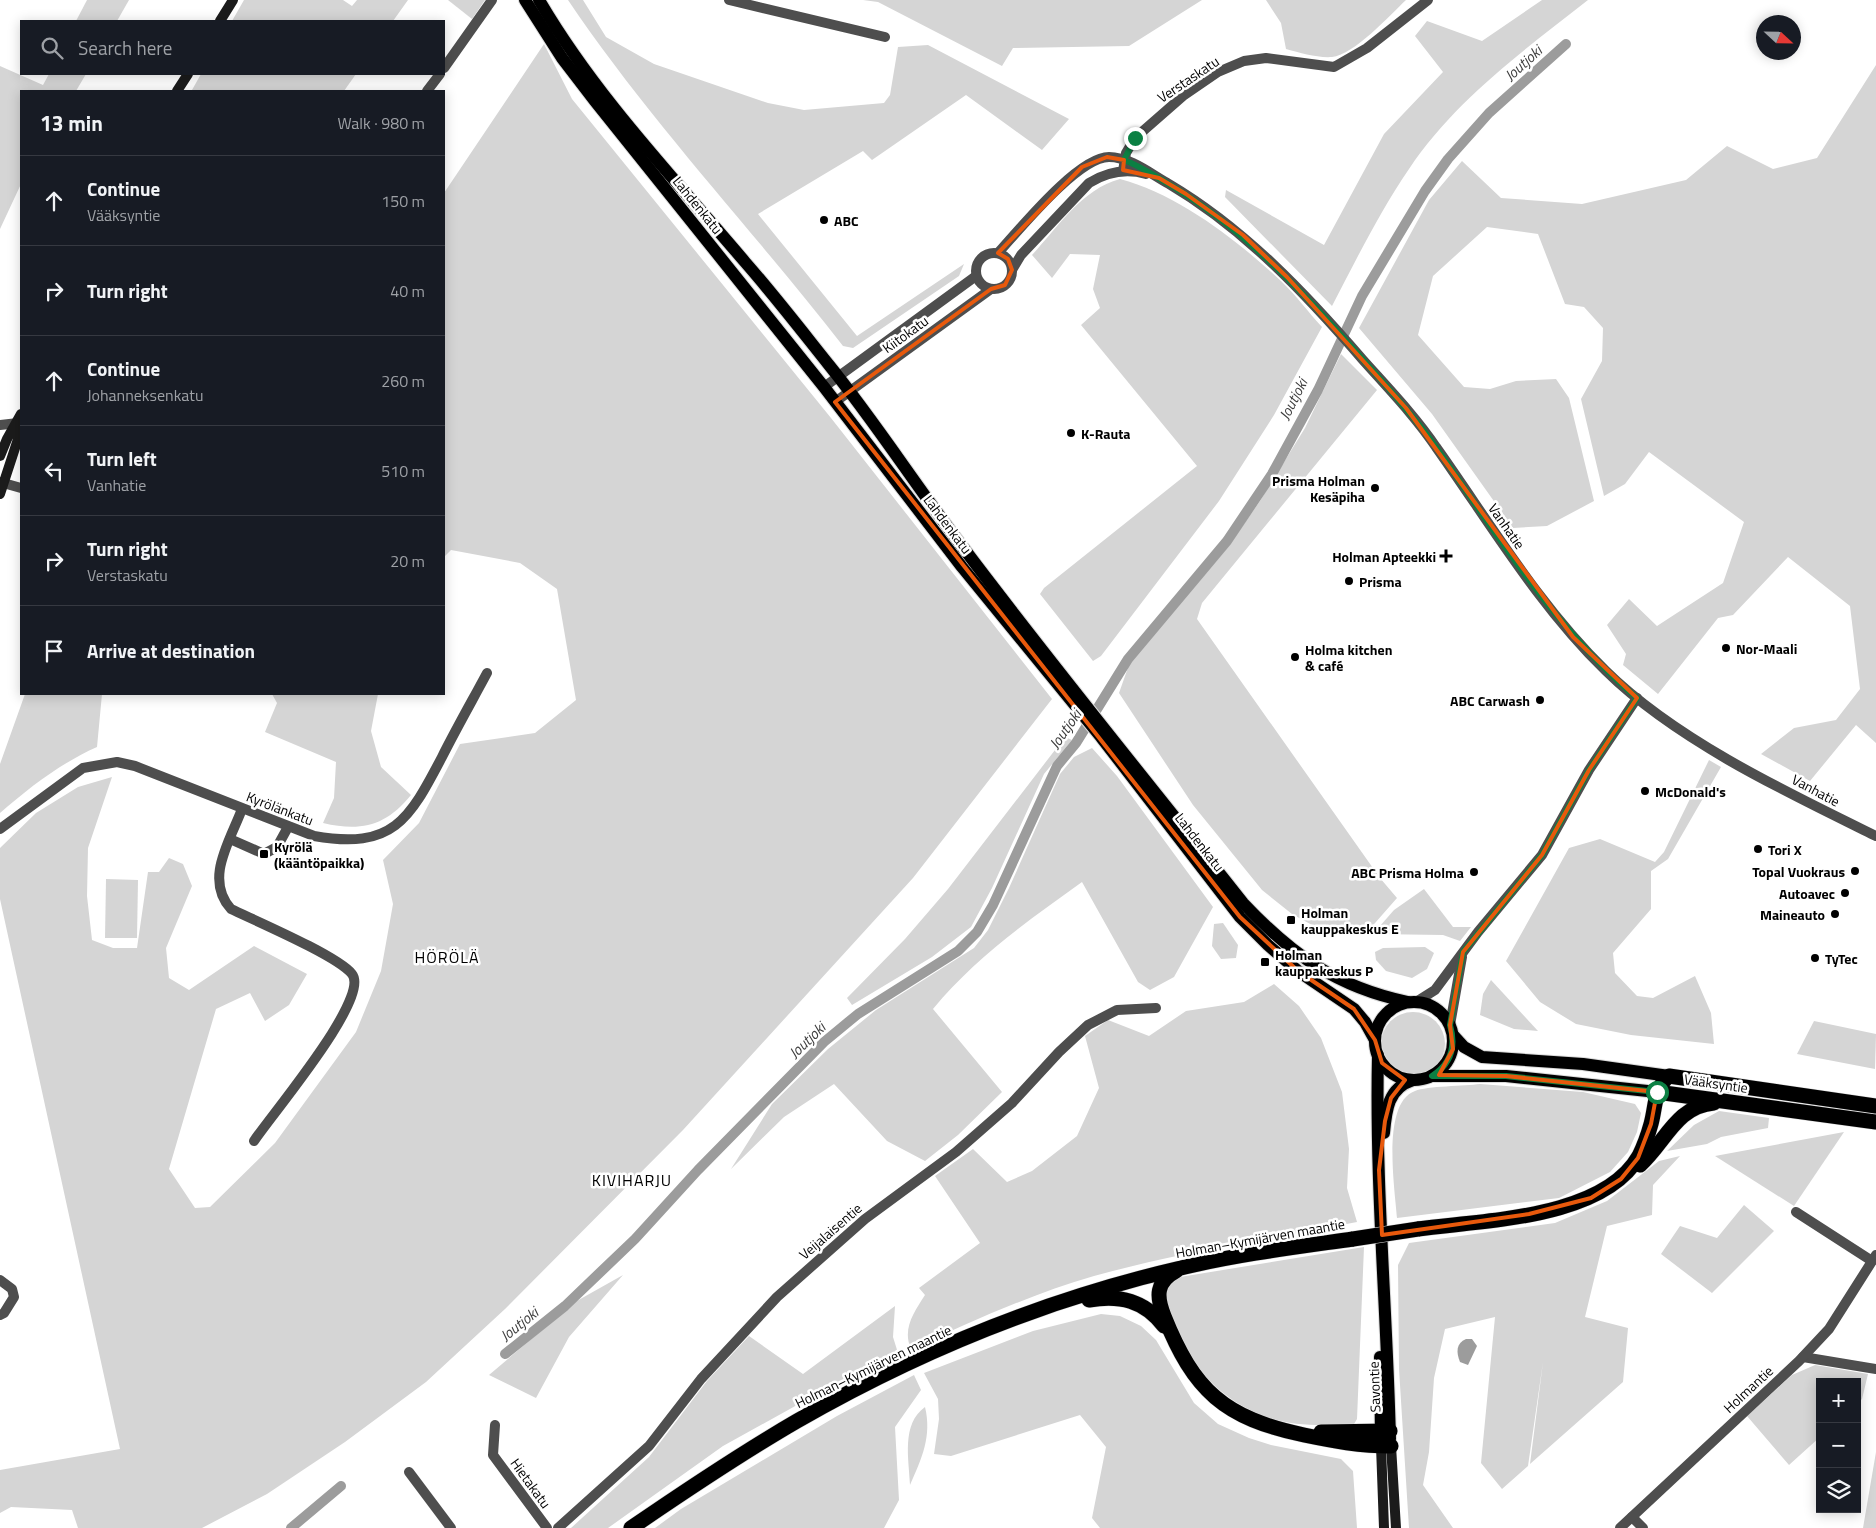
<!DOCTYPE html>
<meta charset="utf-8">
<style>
:root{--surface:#171b24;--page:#242831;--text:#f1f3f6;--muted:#9ea1a6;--line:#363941}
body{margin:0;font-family:"Titillium Web",sans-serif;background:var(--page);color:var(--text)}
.controls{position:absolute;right:15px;bottom:15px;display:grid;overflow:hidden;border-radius:0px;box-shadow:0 2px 12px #0003}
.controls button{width:45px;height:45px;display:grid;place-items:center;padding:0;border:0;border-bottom:1px solid var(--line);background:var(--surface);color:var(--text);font:25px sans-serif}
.compass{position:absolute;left:1756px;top:15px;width:45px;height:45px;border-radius:50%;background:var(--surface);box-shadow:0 2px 12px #0003;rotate:112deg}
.stop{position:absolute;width:15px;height:15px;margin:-11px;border:4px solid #0b8043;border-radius:50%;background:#fff}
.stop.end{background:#0b8043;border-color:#fff;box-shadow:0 1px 5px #0008}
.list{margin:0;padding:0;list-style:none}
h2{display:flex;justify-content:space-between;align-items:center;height:65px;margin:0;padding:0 20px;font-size:21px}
h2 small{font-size:16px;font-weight:400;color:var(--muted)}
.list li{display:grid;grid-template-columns:32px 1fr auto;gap:15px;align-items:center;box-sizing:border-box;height:90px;padding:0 20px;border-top:1px solid var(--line)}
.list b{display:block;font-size:19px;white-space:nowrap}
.list p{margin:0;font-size:16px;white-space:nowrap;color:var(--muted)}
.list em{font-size:16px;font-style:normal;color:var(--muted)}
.icon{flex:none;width:28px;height:28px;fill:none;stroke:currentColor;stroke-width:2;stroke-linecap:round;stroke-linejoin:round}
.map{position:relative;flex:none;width:1876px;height:1528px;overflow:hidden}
.search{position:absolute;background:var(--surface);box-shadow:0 2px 12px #0003;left:20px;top:20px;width:425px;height:55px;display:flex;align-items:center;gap:12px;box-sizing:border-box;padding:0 18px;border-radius:0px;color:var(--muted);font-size:19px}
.panel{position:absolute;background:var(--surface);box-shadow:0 2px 12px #0003;left:20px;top:90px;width:425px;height:605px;border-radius:0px}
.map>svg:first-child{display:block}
.green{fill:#d5d5d5}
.water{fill:#9c9c9c}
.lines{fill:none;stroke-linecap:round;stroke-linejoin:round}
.canal{stroke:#9c9c9c;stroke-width:10}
.primary-casing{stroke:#dbdbdb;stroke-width:14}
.highway-casing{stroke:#dbdbdb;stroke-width:16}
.street{stroke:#4e4e4e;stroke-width:10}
.secondary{stroke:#1b1b1b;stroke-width:10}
.primary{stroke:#000;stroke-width:12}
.highway{stroke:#000;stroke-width:15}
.highway-bridge-casing{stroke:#dbdbdb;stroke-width:16;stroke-linecap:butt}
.highway-bridge{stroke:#000;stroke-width:15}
.route{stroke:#0b8043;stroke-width:6}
.marked{fill:none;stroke:#e8590c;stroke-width:4;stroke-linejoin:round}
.poi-dot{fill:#000;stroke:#fff;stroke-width:2}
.labels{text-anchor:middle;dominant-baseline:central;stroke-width:5;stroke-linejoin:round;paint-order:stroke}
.street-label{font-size:14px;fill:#000;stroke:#fff}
.poi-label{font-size:14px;font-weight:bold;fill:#000;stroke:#fff;text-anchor:start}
.water-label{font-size:15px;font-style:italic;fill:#3d3d3d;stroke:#fff}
.quarter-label{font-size:16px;letter-spacing:1px;fill:#000;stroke:#fff}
</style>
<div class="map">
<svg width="1876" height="1528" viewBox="0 0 1876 1528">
<rect width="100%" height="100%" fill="#fff"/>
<g class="green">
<path d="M87,0H129L117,21H76Z"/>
<path d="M244,0H343L352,6L357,0H408L393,21H232Z"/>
<path d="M448,0H485L472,19Z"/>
<path d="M568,0H583L606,37L654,64L768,103L804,110L884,103L890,95L898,47L928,45L1069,119L1042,150L966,95L872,160L863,151L758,214L857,336L964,264L959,276L853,348L843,346C753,230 651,123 568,0Z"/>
<path d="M863,0H1202L1129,46L1013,48L1002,66L878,2Z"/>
<path d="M1266,0H1406C1390,15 1354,55 1332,57C1317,58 1301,53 1286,49L1281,23Z"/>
<path d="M1542,0H1588C1523,51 1455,100 1409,169C1379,213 1356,260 1332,306L1225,197L1226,190L1324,245L1384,134L1443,72L1415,36L1427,21L1482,41Z"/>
<path d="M544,44L572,99L831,418L1052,699L913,878L683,1130L505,1309L426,1382L345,1442L267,1494L202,1528H78L72,1510L11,1507L0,1513V1470L120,1449L0,899V848L36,813L78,787L112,777L88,848L87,896L92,940L113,948H137L148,872H159L169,858L183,864L192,886L166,948L169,978L189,990L254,946L307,974L289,1005L265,1021L250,993L216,1009L169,1169L195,1208L210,1207L275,1143L356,1032L381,971L393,904L383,860L419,823L460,744L535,733L576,700L557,589L520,563L451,550L444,557V193Z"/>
<path d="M1876,65V743L1856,725L1810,781L1761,754L1794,728L1836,720L1860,689L1850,606L1788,557L1733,615L1718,618L1658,694L1623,665L1626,654L1607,625L1629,599L1657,626L1723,583L1744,522L1649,452L1625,484L1604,496L1581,399L1602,361L1603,328L1584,307L1565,304L1538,234L1487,227L1433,276L1418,335L1464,387L1490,389L1516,381L1556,379L1569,398L1594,501L1547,526L1513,528L1432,414L1359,328L1429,200L1462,161L1501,198L1582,204L1686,180L1727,146L1773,169L1817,158Z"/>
<path d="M0,66L43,85L49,74H86L76,91H21V184L0,229Z"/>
<path d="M201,74H356L344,91H194L192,90Z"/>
<path d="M1120,179C1178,194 1238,241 1281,281C1296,295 1308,312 1322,327L1274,415L1219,501L1101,656L1093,661L1040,594L1044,588L1197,466L1081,325L1100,308L1093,289L1100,255L1070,254L1052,278L1032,255C1058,227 1082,189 1120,179Z"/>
<path d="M1341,354L1377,390L1202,603L1197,619L1380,878L1397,898L1368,931L1355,936L1323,931L1292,914L1262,890L1193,805L1119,693L1130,662L1228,547L1260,501L1305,428Z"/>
<path d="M25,694H102L97,747C61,763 30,787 0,813V764Z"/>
<path d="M272,694H378L371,731L381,767L411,795C386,826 361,832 323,823L334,798L336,762L265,732L277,703Z"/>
<path d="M1065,737L1072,740L1044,774L992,888L971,927L932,957L852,1005L847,998L905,939L948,889Z"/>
<path d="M1092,748L1117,776L1213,907L1174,977L1150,990L1138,982L1082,882C1029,920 975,958 933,1009L1002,1092L958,1135L925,1161L887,1141L834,1084L784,1117L731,1169L772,1104L828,1049L876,1010L974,948L988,930L1009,888L1060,774L1074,757Z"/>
<path d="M1709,760L1721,767L1668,859L1651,871V909L1613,953L1615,973L1637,996L1653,998L1695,976L1711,1013L1714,1044L1631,1035L1576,1024L1540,1002L1506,961L1569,848L1600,839L1655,862L1664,852Z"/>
<path d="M106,879L138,880L137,938H105Z"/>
<path d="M1424,889L1453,927H1471L1460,941L1443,935L1373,934L1394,910Z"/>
<path d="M1223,923L1238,945L1236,958L1221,959L1212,946L1214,924Z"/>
<path d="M1425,947L1434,953L1427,969L1412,978L1386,971L1376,960L1375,952L1383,948Z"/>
<path d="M1491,980L1538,1031L1514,1029L1480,1015L1483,994Z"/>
<path d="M1274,984L1299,1006L1321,1038L1342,1092L1349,1149L1347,1188L1357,1222C1270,1239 1180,1252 1094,1276C1031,1294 971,1322 911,1349C902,1329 914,1312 925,1295L919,1288L980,1243L935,1176L973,1149L1007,1182L1032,1171L1077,1136L1099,1088L1085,1036L1108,1020L1149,1036L1186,1011L1244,1002Z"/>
<circle cx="1413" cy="1044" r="32"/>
<path d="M1814,1021L1876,1034L1875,1069L1797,1054Z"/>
<path d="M1480,1084L1583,1092L1635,1104L1641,1113L1637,1132L1628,1152L1610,1172L1559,1198L1397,1218C1395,1189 1381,1103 1415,1091C1427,1086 1465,1086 1480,1084Z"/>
<path d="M1719,1111L1769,1118L1768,1128L1721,1137L1707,1144L1667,1151L1694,1125Z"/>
<path d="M1844,1132L1794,1206L1715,1156Z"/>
<path d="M1680,1156L1653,1185L1652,1215L1607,1226L1585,1317L1628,1328L1623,1382L1530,1464L1543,1362L1528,1466L1502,1489L1481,1463L1495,1317L1445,1329L1434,1378L1429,1452L1423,1485L1453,1528H1409L1399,1369L1398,1265L1409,1243L1555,1223L1607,1201L1659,1161Z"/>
<path d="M1744,1205L1774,1231L1712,1293L1661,1254L1680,1226L1717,1238Z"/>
<path d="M1364,1247L1357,1419L1354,1424C1319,1426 1284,1427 1252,1411C1231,1401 1210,1385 1197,1365C1188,1353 1161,1301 1166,1288C1168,1281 1174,1280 1180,1277Z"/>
<path d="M623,1275L569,1337L536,1398L489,1375L575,1302Z"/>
<path d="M895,1306L893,1337L898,1353L824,1390L723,1446L608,1528H571L649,1457L707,1381L749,1336L803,1374Z"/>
<path d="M1101,1314L1120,1316L1141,1326L1156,1340L1194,1403L1218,1424L1249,1438L1271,1445L1341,1459L1353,1471L1357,1528H1100L1092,1518L1106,1447L1080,1415L951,1456L934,1454L939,1419L938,1399L924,1373L1033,1331Z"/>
<path d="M1815,1365L1868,1374L1862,1399L1857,1404V1382H1820V1437L1789,1465L1747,1416L1792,1375Z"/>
<path d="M914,1375L921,1390L895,1427L899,1500L884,1528H655L681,1509L837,1416Z"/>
<path d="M925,1407C932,1436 922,1458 910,1485C909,1459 901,1424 925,1407Z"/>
<path d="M1876,1452V1528H1863Z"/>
</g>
<path class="water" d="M1466,1339H1472L1477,1346L1468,1365L1460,1362C1456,1352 1456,1343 1466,1339Z"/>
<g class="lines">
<g class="canal">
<path d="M505,1354L565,1306L635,1239L698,1170L824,1042L858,1014L958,951L977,932L993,905L1057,766L1076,743L1128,659L1227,541L1272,474L1318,390L1362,296L1425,191L1448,159L1489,113L1566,44"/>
<path d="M291,1528L341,1486"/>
</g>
<defs>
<g id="primary">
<path d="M525,0L562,58L595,101L824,387L962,567L1101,737L1240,917L1268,945L1298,971L1354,1009L1365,1022L1375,1040"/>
<path d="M539,0C595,96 674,178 745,262C774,295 801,330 829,365C876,423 916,486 962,546C1053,667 1149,784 1243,903C1293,956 1337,987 1408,1002"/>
<circle cx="1414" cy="1041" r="39"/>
<path d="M1453,1035L1464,1047L1482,1057L1583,1064L1669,1076"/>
<path d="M1378,1055C1375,1183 1387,1311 1390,1439"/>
<path d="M1432,1076H1506L1657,1092"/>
<path d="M1384,1133C1386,1110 1388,1088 1413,1080"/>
<path d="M1380,1357L1381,1439"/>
</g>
<g id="highway">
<path d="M1657,1092L1876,1122"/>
<path d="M1640,1165C1665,1143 1676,1106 1714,1103"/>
<path d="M1418,1229C1483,1220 1603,1219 1639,1156C1644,1146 1648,1135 1651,1124C1656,1106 1654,1088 1669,1076L1876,1106"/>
<path d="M1176,1271C1156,1282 1156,1296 1164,1316C1194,1391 1224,1418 1304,1435C1333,1441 1360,1446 1391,1446"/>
<path d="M1089,1300C1120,1295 1144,1300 1164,1326"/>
<path d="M1321,1432L1390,1431"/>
<path d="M631,1528C685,1491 740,1454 797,1421C917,1352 1050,1298 1185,1267C1240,1254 1297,1247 1353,1239"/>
</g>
</defs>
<use href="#primary" class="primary-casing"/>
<use href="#highway" class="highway-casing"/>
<g class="street">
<path d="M729,0L885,37"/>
<path d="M444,68L492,0"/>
<path d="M427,91L440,74"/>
<path d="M1123,171L1126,153L1135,138L1183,96L1218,72L1244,61L1266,58L1334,67L1367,48L1428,0"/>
<circle cx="994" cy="271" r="18"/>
<path d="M998,253C1020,229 1078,157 1109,157C1130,157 1151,174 1169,184C1245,229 1306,294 1363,360C1388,388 1415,416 1436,447C1490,523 1539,606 1606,671C1676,740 1788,793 1876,836"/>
<path d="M1012,270L1021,255L1089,183C1107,172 1125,168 1146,174"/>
<path d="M824,387L976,276"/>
<path d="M835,402L991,289"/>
<path d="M0,425L18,423"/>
<path d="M0,482L21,488"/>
<path d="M242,809C230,841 204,879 231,909C256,921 338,956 352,974C371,998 271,1115 254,1141"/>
<path d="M0,829L83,768L117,762L135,766L314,836C393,850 409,820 442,757C456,729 472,701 487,673"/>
<path d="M230,839L264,854L277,847L288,827"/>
<path d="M1416,1002L1435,990L1478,932L1542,855L1589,770L1637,698"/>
<path d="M1450,1025L1462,957"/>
<path d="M1796,1212L1872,1261"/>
<path d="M0,1280L12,1289L14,1297L4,1313L0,1315"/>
<path d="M1803,1357L1876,1369"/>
<path d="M495,1425L493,1455L547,1528"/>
<path d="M409,1472L451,1528"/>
<path d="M1632,1517L1643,1528"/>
<path d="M558,1528L649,1446L701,1379L777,1297L865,1219L956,1152L1012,1103L1059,1052L1088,1025L1117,1010L1156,1008"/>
<path d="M1620,1528L1799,1361L1829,1329L1876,1255"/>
</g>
<g class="secondary">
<path d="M220,21L233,0"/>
<path d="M177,91L188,74"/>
<path d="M0,456L7,439L21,414"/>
<path d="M0,494L18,439V423"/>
<path d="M1381,1446L1384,1528"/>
<path d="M1391,1446L1396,1528"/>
</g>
<use href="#primary" class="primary"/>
<use href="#highway" class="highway"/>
<defs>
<path id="highway-bridge" d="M1353,1239L1418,1229"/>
</defs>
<use href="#highway-bridge" class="highway-bridge-casing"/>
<use href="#highway-bridge" class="highway-bridge"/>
</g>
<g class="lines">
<path class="route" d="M1135,138L1124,160C1140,166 1153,175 1167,183C1245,229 1306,295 1365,362C1389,389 1414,416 1435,446C1498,535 1553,627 1637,698L1589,770L1542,855L1463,952L1450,1025C1456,1046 1451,1064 1432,1076H1506L1657,1092"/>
</g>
<path class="marked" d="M1107,157L1124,160L1123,170L1159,178L1186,194L1243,235L1287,277L1406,408L1573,637L1637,698L1589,770L1542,855L1463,952L1450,1025L1453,1049L1439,1075L1506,1076L1657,1092L1651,1124L1638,1158L1621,1179L1591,1198L1529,1214L1382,1235L1379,1170L1385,1121L1391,1098L1405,1080L1382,1063L1375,1040L1354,1009L1298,971L1240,917L835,402L991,289L1005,285L1012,270L1008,259L998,253L1082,167Z"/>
<g class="poi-dot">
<circle cx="824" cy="220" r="5"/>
<circle cx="1071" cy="433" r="5"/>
<circle cx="1375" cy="488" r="5"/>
<path d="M1443.5 548.5h5v5h5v5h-5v5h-5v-5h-5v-5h5z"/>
<circle cx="1349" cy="581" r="5"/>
<circle cx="1726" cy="648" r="5"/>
<circle cx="1295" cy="657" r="5"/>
<circle cx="1540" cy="700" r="5"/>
<circle cx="1645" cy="791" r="5"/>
<circle cx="1758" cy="849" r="5"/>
<rect x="259" y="849" width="10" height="10" rx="2.5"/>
<circle cx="1855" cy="871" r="5"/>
<circle cx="1474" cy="872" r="5"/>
<circle cx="1845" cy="893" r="5"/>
<circle cx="1835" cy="914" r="5"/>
<rect x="1286" y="915" width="10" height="10" rx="2.5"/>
<circle cx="1815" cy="958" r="5"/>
<rect x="1260" y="957" width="10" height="10" rx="2.5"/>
</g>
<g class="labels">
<g class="street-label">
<text transform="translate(1188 79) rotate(-34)">Verstaskatu</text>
<text transform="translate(698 205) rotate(51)">Lahdenkatu</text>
<text transform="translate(905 334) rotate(-36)">Kiitokatu</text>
<text transform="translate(948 524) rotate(53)">Lahdenkatu</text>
<text transform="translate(1507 526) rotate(55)">Vanhatie</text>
<text transform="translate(1816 790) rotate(28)">Vanhatie</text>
<text transform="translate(280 808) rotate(21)">Kyrölänkatu</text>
<text transform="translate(1200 842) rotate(52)">Lahdenkatu</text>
<text transform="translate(1716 1083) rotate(8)">Vääksyntie</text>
<text transform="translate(830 1231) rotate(-41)">Veijalaisentie</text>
<text transform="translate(1260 1238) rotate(-10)">Holman–Kymijärven maantie</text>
<text transform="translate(873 1366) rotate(-26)">Holman–Kymijärven maantie</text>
<text transform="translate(1374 1387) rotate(-92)">Savontie</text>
<text transform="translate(1748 1389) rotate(-43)">Holmantie</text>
<text transform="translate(531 1483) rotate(54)">Hietakatu</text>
</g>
<g class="poi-label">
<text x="834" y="220">ABC</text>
<text x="1081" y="433">K-Rauta</text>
<text x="1365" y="480" text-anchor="end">Prisma Holman<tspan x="1365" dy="16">Kesäpiha</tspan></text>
<text x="1436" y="556" text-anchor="end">Holman Apteekki</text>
<text x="1359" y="581">Prisma</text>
<text x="1736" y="648">Nor-Maali</text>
<text x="1305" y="649">Holma kitchen<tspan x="1305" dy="16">&amp; café</tspan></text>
<text x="1530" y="700" text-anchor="end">ABC Carwash</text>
<text x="1655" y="791">McDonald's</text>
<text x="274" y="846">Kyrölä<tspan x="274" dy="16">(kääntöpaikka)</tspan></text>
<text x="1768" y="849">Tori X</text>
<text x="1845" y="871" text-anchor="end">Topal Vuokraus</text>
<text x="1464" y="872" text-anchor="end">ABC Prisma Holma</text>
<text x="1835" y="893" text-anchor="end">Autoavec</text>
<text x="1301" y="912">Holman<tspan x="1301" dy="16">kauppakeskus E</tspan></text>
<text x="1825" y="914" text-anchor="end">Maineauto</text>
<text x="1275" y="954">Holman<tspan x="1275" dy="16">kauppakeskus P</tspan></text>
<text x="1825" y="958">TyTec</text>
</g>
<g class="water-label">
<text transform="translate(1523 63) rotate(-42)">Joutjoki</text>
<text transform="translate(1293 399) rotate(-63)">Joutjoki</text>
<text transform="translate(1065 729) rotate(-55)">Joutjoki</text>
<text transform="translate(807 1040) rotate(-44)">Joutjoki</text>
<text transform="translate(519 1324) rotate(-39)">Joutjoki</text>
</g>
<g class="quarter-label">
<text x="447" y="957">HÖRÖLÄ</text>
<text x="632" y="1180">KIVIHARJU</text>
</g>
</g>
</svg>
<div class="controls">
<button>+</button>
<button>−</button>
<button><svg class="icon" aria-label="layers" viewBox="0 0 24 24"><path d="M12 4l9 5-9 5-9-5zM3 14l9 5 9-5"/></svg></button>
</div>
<svg class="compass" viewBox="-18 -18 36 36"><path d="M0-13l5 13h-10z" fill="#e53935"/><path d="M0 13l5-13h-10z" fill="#9ea1a6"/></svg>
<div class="stop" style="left:1657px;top:1092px"></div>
<div class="stop end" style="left:1135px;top:138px"></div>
<div class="search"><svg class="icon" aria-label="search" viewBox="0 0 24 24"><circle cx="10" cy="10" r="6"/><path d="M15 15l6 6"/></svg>Search here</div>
<section class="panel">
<h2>13 min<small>Walk · 980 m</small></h2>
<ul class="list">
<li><svg class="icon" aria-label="ahead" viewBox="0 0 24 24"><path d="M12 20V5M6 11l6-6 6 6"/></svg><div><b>Continue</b><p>Vääksyntie</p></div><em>150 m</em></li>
<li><svg class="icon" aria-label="right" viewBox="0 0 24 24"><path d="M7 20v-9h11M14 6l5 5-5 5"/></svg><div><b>Turn right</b></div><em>40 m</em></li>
<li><svg class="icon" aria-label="ahead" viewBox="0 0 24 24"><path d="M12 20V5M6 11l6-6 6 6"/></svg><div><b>Continue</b><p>Johanneksenkatu</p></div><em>260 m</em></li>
<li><svg class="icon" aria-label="left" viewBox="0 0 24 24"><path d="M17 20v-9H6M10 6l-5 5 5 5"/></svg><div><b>Turn left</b><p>Vanhatie</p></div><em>510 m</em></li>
<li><svg class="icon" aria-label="right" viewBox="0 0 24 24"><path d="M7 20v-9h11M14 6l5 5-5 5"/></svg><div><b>Turn right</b><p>Verstaskatu</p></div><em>20 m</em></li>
<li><svg class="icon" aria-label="arrive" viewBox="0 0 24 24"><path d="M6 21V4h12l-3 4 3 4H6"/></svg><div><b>Arrive at destination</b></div></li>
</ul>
</section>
</div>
